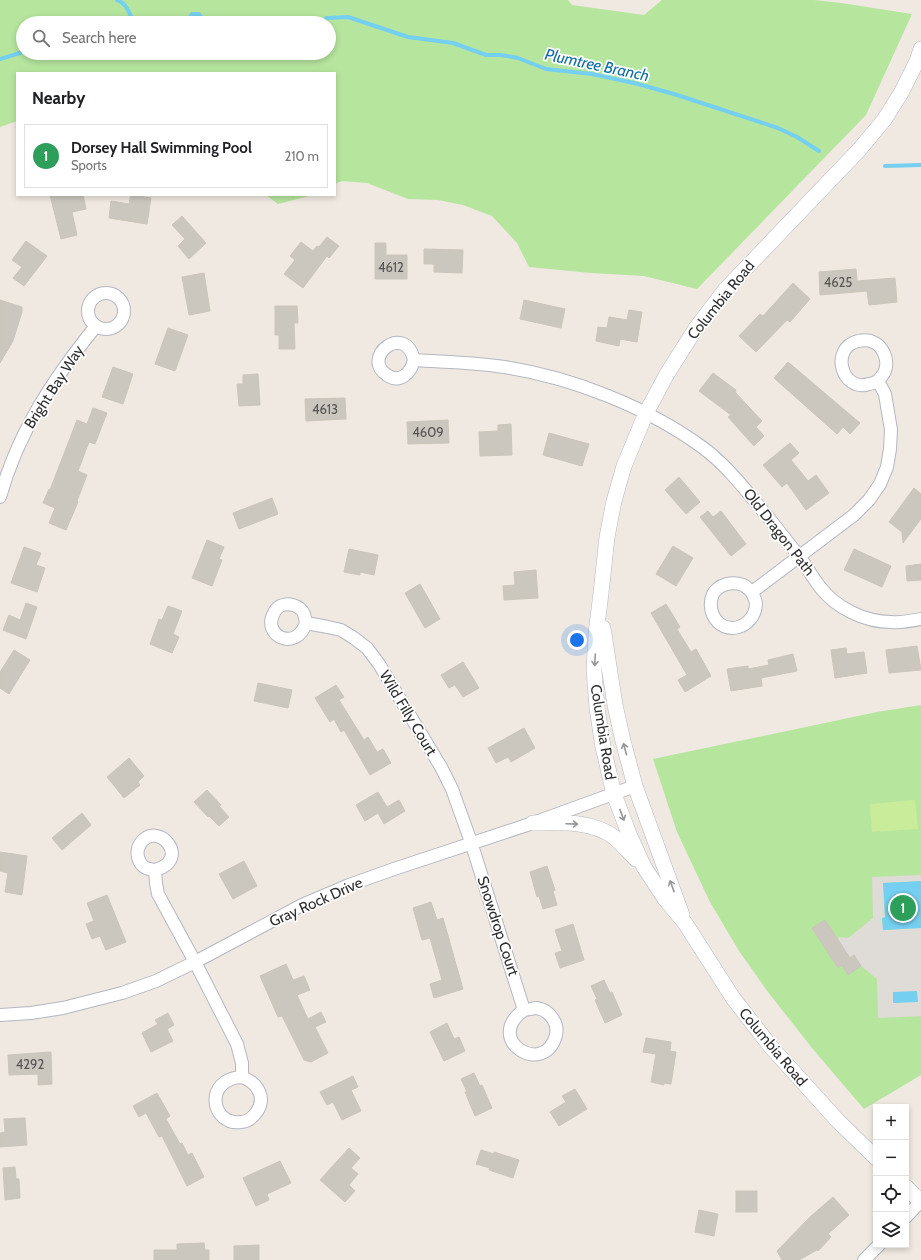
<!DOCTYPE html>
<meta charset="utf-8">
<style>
:root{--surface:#fff;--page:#f6f6f6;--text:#202124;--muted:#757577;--line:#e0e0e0;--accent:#db2777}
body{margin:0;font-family:Cabin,sans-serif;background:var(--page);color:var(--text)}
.controls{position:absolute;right:12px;bottom:12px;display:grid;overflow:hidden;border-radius:0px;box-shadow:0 2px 6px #0003}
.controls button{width:36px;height:36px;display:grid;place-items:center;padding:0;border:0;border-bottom:1px solid var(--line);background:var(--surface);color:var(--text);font:20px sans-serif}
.you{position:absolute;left:577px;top:640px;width:14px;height:14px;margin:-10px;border:3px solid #fff;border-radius:50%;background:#1a73e8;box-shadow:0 0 0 6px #1a73e833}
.badge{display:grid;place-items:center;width:26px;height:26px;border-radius:50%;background:var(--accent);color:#fff;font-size:13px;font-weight:700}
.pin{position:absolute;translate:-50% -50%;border:2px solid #fff;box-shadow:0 1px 4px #0006}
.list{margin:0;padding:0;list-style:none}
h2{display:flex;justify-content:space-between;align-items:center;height:52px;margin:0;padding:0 16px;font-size:17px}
h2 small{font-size:13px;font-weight:400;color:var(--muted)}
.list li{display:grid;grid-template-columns:26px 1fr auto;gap:12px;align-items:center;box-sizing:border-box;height:64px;margin:0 8px 8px;padding:0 8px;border:1px solid var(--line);border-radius:0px}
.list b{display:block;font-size:15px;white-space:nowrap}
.list p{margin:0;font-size:13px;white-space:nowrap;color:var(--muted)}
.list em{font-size:13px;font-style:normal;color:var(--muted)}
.icon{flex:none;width:22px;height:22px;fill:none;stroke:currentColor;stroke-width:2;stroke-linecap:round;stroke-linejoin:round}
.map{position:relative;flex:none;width:921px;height:1260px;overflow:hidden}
.search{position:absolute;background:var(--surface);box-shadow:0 2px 6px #0003;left:16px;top:16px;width:320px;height:44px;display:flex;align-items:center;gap:10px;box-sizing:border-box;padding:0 14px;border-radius:22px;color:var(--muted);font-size:15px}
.panel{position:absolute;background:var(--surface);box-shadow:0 2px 6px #0003;left:16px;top:72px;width:320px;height:124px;border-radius:0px}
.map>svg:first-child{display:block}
.green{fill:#b6e59e;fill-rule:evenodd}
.pitch{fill:#c9ec9a}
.plaza{fill:#dfdcd8}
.water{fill:#75cff0}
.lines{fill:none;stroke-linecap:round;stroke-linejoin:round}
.stream{stroke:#75cff0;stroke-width:4}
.building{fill:#cbc7bf;stroke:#cbc5ba}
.minor-casing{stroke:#b4b7c1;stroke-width:14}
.tertiary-casing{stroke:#b4b7c1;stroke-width:16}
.minor{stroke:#fff;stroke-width:12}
.tertiary{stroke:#fff;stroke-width:15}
.oneway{stroke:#969696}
.labels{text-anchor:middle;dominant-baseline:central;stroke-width:3.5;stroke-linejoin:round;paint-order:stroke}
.number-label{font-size:13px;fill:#555452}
.street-label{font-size:15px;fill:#2e2e2e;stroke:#fff}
.water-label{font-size:16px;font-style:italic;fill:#0d6fa3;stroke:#fff}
</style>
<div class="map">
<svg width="921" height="1260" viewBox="0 0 921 1260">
<rect width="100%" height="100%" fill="#efe9e1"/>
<g class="green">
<path d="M0,0H568L572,5L644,15L662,0H814L841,3L912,14L866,115L697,289L644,276L591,273L529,267L517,243L492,216L463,205L438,200L408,199L367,183L342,181L335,184V73H17V121L0,127ZM23,23H329V53H23Z"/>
<path d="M266,195H313L278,204Z"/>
<path d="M921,705V1075L864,1109L812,1048L768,992L739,951L710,902L677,832L653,759L877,712Z"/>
</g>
<path class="pitch" d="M915,800L918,829L872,832L870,804Z"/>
<path class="plaza" d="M921,875V881L883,883L885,918H882L883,930L921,928V1016L878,1018L877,979L861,966L854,955L850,958L837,939L840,937L848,938L873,918L872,877Z"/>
<g class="water">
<path d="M921,881V928L883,930L882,918L885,917L883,883Z"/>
<path d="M917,991L918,1002L893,1003V992Z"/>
</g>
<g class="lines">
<g class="stream">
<path d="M117,0C127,3 130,15 134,23"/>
<path d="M186,23L192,14H199L205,23"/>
<path d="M319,23L327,18L348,17L408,37L453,43L486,55H501L518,58L546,69L592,74L634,83L674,94L778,128L797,137L819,151"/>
<path d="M0,59L23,52"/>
<path d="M885,166L921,165"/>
</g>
</g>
<g class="building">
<path d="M50,195H83L86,209L72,212L77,235L61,239Z"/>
<path d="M131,195L151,198L147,224L109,218L111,201L129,204Z"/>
<path d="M182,216L206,243L189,259L178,246L185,239L172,225Z"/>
<path d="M327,237L339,246L329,258L327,256L303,288L284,274L295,260L290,256L301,242L313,251L317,246L319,247Z"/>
<path d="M26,241L47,256L24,286L13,278L22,267L12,260Z"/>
<path d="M375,243H386V255H407V279H375Z"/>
<path d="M424,249L463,250L462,273L434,272V264H424Z"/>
<path d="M856,269L857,281L895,278L897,302L869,305L867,291L820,295L819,272Z"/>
<path d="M204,273L210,311L189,315L182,277Z"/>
<path d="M793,283L810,299L790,322L787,320L756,352L739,336L760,314L763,316Z"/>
<path d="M0,300L22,307V312L13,341L0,363Z"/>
<path d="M524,300L565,309L561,328L520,319Z"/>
<path d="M275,306H297L298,323H294L295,349H279V335H275Z"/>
<path d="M629,310L642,312L637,342L620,339L619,346L596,341L598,327L607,328L609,317L627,320Z"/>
<path d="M168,328L188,335L175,371L155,364Z"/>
<path d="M788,362L860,423L850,434L843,427L837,434L774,378Z"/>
<path d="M113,367L133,374L123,404L102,397Z"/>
<path d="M713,373L736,390L735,392L762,421L756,427L764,436L754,446L728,417L731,415L699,391Z"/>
<path d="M258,374L260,405L239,406L237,384H243V375Z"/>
<path d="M345,398L346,419L306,421L305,399Z"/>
<path d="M93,408L107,413L95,444L89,442L78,471L87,475L77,501L78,502L66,530L49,523L55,508L43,503L49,489L50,490L77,420L87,424Z"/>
<path d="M448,420L449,443L408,444L407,422Z"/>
<path d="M511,424L512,455L480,456L479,432L498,431V425Z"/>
<path d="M549,433L589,444L582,466L543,455Z"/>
<path d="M790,443L799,453L791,460L808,481L816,475L829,493L806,510L787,483L782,487L763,465Z"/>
<path d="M679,477L700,502L686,514L665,490Z"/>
<path d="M914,488L921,494V519L903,543L902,532L889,522Z"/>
<path d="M272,498L278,514L239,529L233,513Z"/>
<path d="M708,511L713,517L721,511L746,544L731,556L700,517Z"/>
<path d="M207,540L224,547L219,559L222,560L212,586L192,578Z"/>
<path d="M673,546L693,558L676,586L656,574Z"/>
<path d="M24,547L41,553L36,565L45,568L37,592L11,583Z"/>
<path d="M349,549L378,555L374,575L360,572V575L344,572Z"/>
<path d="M854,549L891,566L882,587L844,570Z"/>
<path d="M921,564V580L907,581L906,566Z"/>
<path d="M536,570L538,598L504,600L503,586L515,585L514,572Z"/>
<path d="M420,584L440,619L425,628L405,593Z"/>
<path d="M26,603L37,607L26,639L3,630L9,615L20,620Z"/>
<path d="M666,604L680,627L677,629L691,652L696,649L711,676L685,692L678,680L687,675L651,613Z"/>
<path d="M168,606L182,611L173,634L179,637L172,653L150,644L159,619L162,620Z"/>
<path d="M917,646L921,670L889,673L886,650Z"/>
<path d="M846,648L847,654L864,652L867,673L835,678L831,650Z"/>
<path d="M14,650L30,660L9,694L0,688V672Z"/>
<path d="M793,654L797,671L761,678L762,686L731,691L727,669L748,666V669L769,665L768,660Z"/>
<path d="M463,662L479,688L463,697L455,685L449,688L441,675Z"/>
<path d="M258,683L292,690L288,708L254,701Z"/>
<path d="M336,685L344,697L339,700L364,740L368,737L377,752L383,749L391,763L370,775L344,730L341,732L334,719L330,722L315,698Z"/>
<path d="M524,728L535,748L511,762L508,757L496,763L488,748Z"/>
<path d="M129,758L144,776L138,782L140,785L124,798L107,777Z"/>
<path d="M207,790L221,805L219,806L229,817L219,826L209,816L208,817L194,802Z"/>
<path d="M378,792L387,807L399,800L405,811L384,824L378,813L365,821L356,805Z"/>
<path d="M82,813L91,825L62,850L52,838Z"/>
<path d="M0,852L27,856L22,895L5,892L8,873L0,871Z"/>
<path d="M244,861L257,886L233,899L219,874Z"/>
<path d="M547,866L555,890L553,891L557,905L543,909L539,896L537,897L530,872Z"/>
<path d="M107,895L126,942L106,950L100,936L92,939L86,924L94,921L87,903Z"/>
<path d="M431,902L437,920L443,918L463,989L434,998L430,984L442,980L430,938L422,940L413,908Z"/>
<path d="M825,920L850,958L854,955L861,966L848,975L842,965L838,968L812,928Z"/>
<path d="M573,924L584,960L560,968L555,953L562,951L555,930Z"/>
<path d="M286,964L293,980L304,976L310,990L297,995L308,1019L321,1012L326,1022L315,1027L328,1053L311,1062L304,1060L282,1016L278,1017L260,976Z"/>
<path d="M604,980L610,993L612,992L622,1015L605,1023L595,1000L597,999L591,986Z"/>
<path d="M168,1013L174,1025L167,1029L173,1041L151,1052L142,1033L158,1024L155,1020Z"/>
<path d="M447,1023L454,1039L459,1037L465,1051L444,1061L430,1032Z"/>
<path d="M646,1038L671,1042L670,1051L676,1052L671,1084L664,1083V1085L651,1082L656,1054L643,1052Z"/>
<path d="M51,1052L52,1084L38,1085V1074L9,1075L8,1055Z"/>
<path d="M474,1073L480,1086L482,1085L492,1108L475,1116L465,1092H467L461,1079Z"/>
<path d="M353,1076L358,1087L351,1090L361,1111L342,1120L333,1102L327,1105L320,1092Z"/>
<path d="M575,1089L587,1109L559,1126L550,1112L566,1102L562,1096Z"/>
<path d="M157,1093L170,1116L166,1119L180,1144L182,1143L188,1155L192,1153L204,1177L187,1186L162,1136L159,1137L146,1113L139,1117L133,1106Z"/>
<path d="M25,1118L27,1145L0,1147V1133L5,1132L4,1119Z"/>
<path d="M349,1148L360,1158L351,1168L358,1174L349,1185L355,1191L345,1202L320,1180Z"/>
<path d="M481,1150L494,1154V1152L519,1160L513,1178L489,1170L490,1168L476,1164Z"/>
<path d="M280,1161L291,1183L267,1194L269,1200L256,1206L243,1178Z"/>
<path d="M15,1167L16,1179H19L20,1198L5,1200L3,1168Z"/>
<rect x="736" y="1191" width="21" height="21"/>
<path d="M833,1197L849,1215L828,1234L831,1237L818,1251L817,1250L799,1260H782L777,1251L810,1217Z"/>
<path d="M699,1210L718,1214L714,1236L695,1232Z"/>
<path d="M204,1243L205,1250H209V1260H154V1250H177V1244Z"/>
<path d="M259,1245V1260H234V1246Z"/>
</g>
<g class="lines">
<defs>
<g id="minor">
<circle cx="106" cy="311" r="18"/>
<path d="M414,360C405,321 360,358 387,375C400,384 411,373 414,360C444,362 474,362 504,367C571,377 647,407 702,447C728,466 747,492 768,517C778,530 788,542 798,555C806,565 812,577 820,587C836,608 865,622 891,622C901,623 911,621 921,619"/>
<path d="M0,497C18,432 54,378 96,326"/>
<path d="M752,592C753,596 756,600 756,604C755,628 724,638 713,615C710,608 710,601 713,594C719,584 732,581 743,585C746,586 749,590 752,592L854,515L869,500L880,484L887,467L890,449L891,430L885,394L878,381C880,378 884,374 885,371C889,360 883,346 873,342C869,340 863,340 858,341C829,348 842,393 869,384C872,384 875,382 878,381"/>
<path d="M306,623C296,653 261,635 274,613C275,610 277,608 280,606C288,602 300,605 304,614C305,616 305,620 306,623L328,627L341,630L354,638L367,648L379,664L441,767L452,789L471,842L524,1010C482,1040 545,1078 556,1035C559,1023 549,1010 537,1008C533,1008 528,1010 524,1010"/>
<path d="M155,870C153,870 149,869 146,868C138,864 135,852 140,844C157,818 193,860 155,870L156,883L158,894L195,962L237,1044L242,1063V1077C258,1083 267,1098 256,1113C252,1118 247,1122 241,1122C211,1126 203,1079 242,1077"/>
<path d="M0,1015L31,1013L63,1008L122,993L156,981L195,962L302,905L349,885L394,869L533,823L635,786"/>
<path d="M906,1217L921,1201"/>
<path d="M864,1260L879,1245"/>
</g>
<g id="tertiary">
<path d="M603,628L615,705L623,741L635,786L682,915"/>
<path d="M533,823C560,823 591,820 614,837C622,844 629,852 636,859"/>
<path d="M876,1158L838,1121L771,1047L733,998L685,923L665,899L644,867L629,834L614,794L603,747L597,708L594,670L596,634L601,593L607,537L614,501L624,466L646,413L667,374L696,328L725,290L859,150L884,120L901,93L917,61L921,49"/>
<path d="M906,1187L921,1202"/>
</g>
</defs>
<use href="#minor" class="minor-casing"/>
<use href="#tertiary" class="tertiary-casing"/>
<use href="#minor" class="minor"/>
<use href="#tertiary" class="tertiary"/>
</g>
<defs><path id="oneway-shaft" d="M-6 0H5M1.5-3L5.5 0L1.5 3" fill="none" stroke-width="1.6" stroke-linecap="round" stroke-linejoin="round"/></defs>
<g class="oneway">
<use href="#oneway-shaft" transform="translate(595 660) rotate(93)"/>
<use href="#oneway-shaft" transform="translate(625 749) rotate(-105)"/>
<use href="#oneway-shaft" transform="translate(622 815) rotate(69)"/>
<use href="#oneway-shaft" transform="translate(572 824) rotate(2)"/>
<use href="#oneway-shaft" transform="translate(672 886) rotate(-110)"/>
</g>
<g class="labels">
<g class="number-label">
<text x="391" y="267">4612</text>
<text x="838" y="282">4625</text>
<text x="325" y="409">4613</text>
<text x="428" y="432">4609</text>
<text x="30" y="1064">4292</text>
</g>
<g class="street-label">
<text transform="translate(721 300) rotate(-51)">Columbia Road</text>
<text transform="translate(54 387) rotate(-57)">Bright Bay Way</text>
<text transform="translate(779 532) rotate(52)">Old Dragon Path</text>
<text transform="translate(408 713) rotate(59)">Wild Filly Court</text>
<text transform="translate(603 732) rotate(81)">Columbia Road</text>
<text transform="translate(316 902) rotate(-24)">Gray Rock Drive</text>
<text transform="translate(498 926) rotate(72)">Snowdrop Court</text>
<text transform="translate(773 1047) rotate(50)">Columbia Road</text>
</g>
<g class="water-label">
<text transform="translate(597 65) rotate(12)">Plumtree Branch</text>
</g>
</g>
</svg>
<div class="controls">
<button>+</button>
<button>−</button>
<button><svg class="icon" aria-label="locate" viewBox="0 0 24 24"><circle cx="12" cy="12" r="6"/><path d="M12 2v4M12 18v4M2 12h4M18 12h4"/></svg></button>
<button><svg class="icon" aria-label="layers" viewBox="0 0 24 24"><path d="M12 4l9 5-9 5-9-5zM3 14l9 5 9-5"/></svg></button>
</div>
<div class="you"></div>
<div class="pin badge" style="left:903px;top:908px;background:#2e9e5b">1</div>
<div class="search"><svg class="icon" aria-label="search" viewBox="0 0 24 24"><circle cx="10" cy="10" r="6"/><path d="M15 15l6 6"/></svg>Search here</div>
<section class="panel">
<h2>Nearby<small></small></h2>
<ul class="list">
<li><span class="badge" style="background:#2e9e5b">1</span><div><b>Dorsey Hall Swimming Pool</b><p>Sports</p></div><em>210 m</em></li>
</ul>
</section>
</div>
